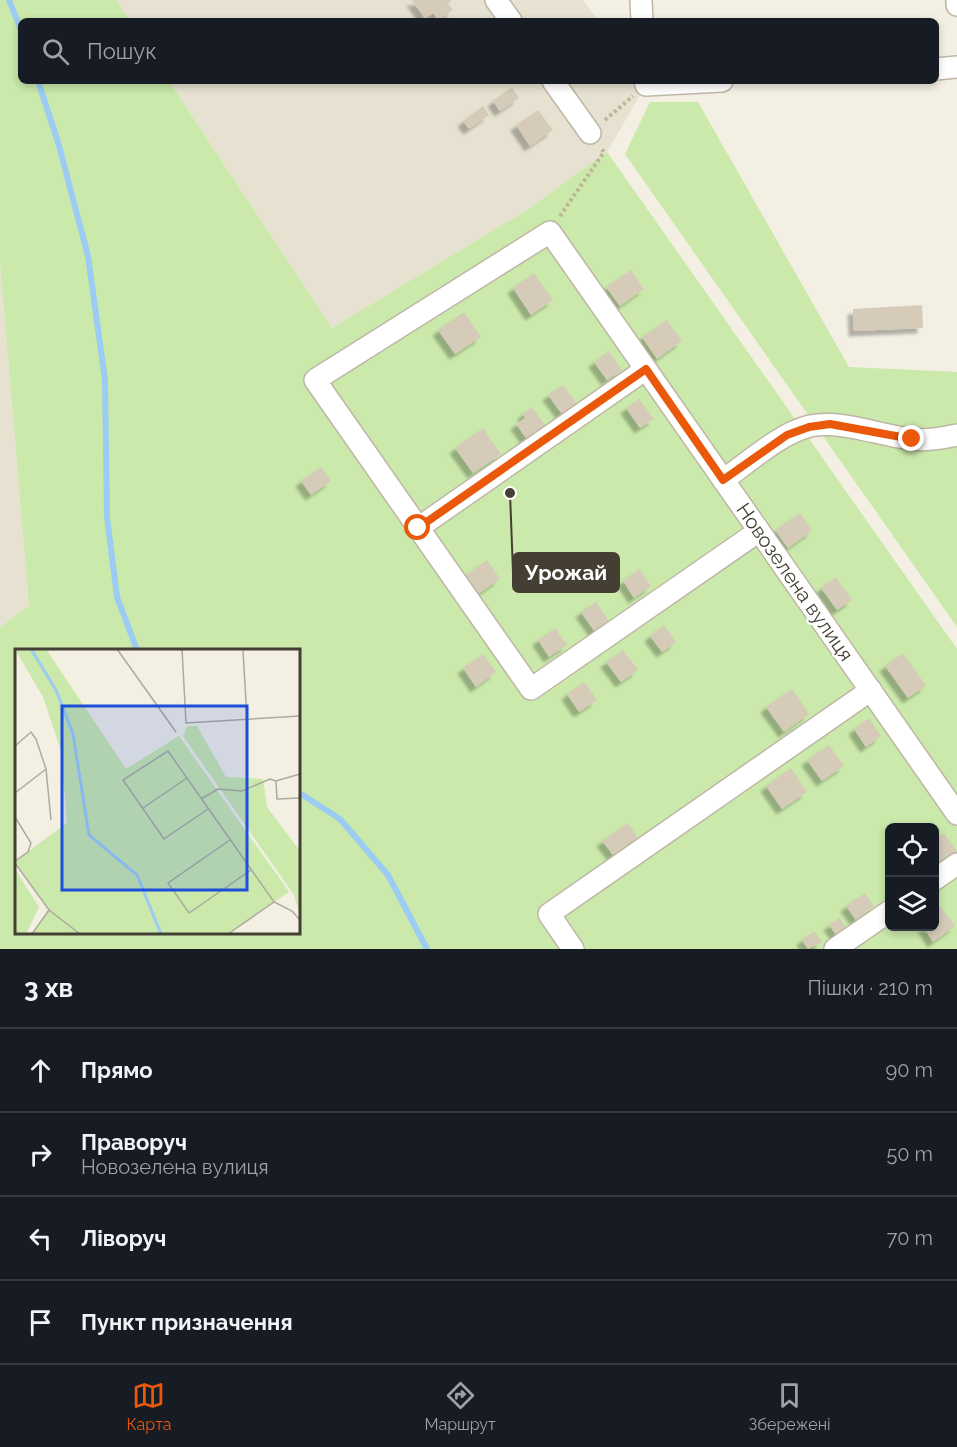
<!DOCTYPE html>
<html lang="uk">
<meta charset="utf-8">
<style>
:root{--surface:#171b24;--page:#20242c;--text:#f1f3f6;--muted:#9ea1a6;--line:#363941;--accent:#ea580c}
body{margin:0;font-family:Raleway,sans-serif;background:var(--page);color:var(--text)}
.controls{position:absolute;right:18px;bottom:18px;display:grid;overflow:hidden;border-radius:9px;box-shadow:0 3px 9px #0003}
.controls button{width:54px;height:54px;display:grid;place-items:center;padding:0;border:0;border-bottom:2px solid var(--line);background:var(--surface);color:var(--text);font:30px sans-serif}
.stop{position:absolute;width:18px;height:18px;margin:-14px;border:4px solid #ea580c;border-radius:50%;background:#fff}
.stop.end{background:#ea580c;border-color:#fff;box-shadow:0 2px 6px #0008}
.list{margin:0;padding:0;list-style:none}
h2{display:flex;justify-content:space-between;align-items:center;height:78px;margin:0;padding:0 24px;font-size:26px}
h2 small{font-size:20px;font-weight:400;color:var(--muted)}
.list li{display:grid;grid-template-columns:39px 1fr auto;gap:18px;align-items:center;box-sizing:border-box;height:84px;padding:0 24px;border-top:2px solid var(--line)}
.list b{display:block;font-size:22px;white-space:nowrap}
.list p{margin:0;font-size:20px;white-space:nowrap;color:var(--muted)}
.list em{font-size:20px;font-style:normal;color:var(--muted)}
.icon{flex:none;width:33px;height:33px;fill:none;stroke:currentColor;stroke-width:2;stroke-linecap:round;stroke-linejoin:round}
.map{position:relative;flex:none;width:957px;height:949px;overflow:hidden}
.search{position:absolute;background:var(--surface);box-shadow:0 3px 9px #0003;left:18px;right:18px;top:18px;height:66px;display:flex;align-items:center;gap:15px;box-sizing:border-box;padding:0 21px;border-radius:9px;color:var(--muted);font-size:22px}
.sheet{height:414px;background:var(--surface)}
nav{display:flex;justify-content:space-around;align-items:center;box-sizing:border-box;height:84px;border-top:2px solid var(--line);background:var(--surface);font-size:16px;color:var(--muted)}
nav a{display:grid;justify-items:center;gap:3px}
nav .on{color:var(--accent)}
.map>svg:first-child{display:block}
.residential{fill:#e7e1d1}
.green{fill:#cae9aa;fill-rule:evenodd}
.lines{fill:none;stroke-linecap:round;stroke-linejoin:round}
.stream{stroke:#9cccf3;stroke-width:6}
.building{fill:#d5cbb8;filter:url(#shadow)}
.minor-casing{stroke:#beb7a6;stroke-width:24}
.path{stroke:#c1b396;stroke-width:4;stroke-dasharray:3 3;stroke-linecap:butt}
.minor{stroke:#fff;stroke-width:21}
.route{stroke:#ea580c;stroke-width:8}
.labels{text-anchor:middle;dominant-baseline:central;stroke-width:4.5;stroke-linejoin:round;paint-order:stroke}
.street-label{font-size:20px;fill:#453f33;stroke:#fff}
.inset-river{fill:none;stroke:#9cccf3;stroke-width:3}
.inset-road{fill:none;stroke:#ada99d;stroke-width:1.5}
.view{fill:#1d4ed8;fill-opacity:0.15;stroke:#1d4ed8;stroke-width:3}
.inset-edge{fill:none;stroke:#453f33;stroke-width:3}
.leader{fill:none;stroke:#453f33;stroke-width:2}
.callout-dot{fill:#453f33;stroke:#fff;stroke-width:2}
.callout{fill:#453f33;stroke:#453f33;stroke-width:2}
.callout-label{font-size:21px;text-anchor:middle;font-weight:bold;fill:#fff}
</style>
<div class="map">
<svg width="957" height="949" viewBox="0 0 957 949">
<defs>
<filter id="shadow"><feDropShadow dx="-5.5" dy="5.5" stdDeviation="1.5" flood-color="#0004"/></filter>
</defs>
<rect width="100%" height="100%" fill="#f3efe3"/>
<g class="residential">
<path d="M116,0H583L598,21H130Z"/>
<path d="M169,81H642L646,85L607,152L527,210L332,328Z"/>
<path d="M0,263L29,606L0,627Z"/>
</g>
<g class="green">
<path d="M0,0H116L130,21H21V81H169L332,328L527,210L607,152L957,649V949H0V627L29,606L0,263ZM16,650H298V932H16ZM890,828H934V926H890Z"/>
<path d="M650,102H698L849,367L957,372V627L625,154Z"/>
</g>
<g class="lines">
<g class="stream">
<path d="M9,0L21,30"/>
<path d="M38,81L58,142L88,256L105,380L107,517L117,597L137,650"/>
<path d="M298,792L340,819L388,875L427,949"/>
</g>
</g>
<g class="building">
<path d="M412,0H452L448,3L453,10L438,20L433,13L425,19Z"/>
<path d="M512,87L519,98L500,111L493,101Z"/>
<path d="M483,106L489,115L469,129L463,121Z"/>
<path d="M538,110L553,130L530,146L516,125Z"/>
<path d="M631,270L644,289L620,306L606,287Z"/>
<path d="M534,273L553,300L531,315L513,288Z"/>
<path d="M922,305L923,328L854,331L853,309Z"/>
<path d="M464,312L481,337L455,354L438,330Z"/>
<path d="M667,320L682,341L657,359L642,337Z"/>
<path d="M609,351L622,370L607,380L594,362Z"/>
<path d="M563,385L577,404L562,414L548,395Z"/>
<path d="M639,399L654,419L640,428L626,408Z"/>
<path d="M532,407L547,428L528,441L516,424L525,418L523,414Z"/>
<path d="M483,428L501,454L473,473L455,448Z"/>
<path d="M321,467L331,481L311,495L301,481Z"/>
<path d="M800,513L812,531L788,548L775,530Z"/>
<path d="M487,560L500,579L478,594L465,576Z"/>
<path d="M639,569L651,586L634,598L623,581Z"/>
<path d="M836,577L852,600L837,610L821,588Z"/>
<path d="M596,602L609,622L595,632L581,612Z"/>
<path d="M664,625L676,642L662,652L650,636Z"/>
<path d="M555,628L567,645L549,657L538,640Z"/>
<path d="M623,650L638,670L621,682L606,662Z"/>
<path d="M903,653L926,686L908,698L885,666Z"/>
<path d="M483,654L496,672L476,687L463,668Z"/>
<path d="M584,682L597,700L579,712L567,694Z"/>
<path d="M792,689L809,714L784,732L766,707Z"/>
<path d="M869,718L881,736L866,747L854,729Z"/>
<path d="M829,745L844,766L822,781L807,760Z"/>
<path d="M791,768L807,792L782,809L766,786Z"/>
<path d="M628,823L638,838L613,855L602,841Z"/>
<path d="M944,833L957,852L940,864L934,857V840Z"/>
<path d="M865,893L874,906L856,920L846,906Z"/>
<path d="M940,906L955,926L933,942L923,926H934V910Z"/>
<path d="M839,918L847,929L837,936L829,925Z"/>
<path d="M814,931L822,942L808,949L802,940Z"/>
</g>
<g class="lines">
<defs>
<g id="minor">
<path d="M496,0L511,21"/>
<path d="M641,0L642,21"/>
<path d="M957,0V5"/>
<path d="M936,69L957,67"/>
<path d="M553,81L590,133"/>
<path d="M645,81L646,85L722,81"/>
<path d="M723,480C748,463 780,433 810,426C842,420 878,435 911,439C927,441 942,438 957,435"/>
<path d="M418,528L646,369"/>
<path d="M759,531L531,689L315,380L550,232L957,814"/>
<path d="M934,880L957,864"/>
<path d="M573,949L549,914L871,690"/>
<path d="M835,949L890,911"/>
</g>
</defs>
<use href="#minor" class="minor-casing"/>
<g class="path">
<path d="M605,120L633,96"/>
<path d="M560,216L604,152L601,148"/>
</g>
<use href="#minor" class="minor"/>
</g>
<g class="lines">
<path class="route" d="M418,528L646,369L723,480L787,435L809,427L830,424L912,439"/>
</g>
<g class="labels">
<g class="street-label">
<text transform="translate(795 582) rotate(55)">Новозелена вулиця</text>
</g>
</g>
<g transform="translate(15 649)">
<rect width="285" height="285" fill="#f3efe3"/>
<path d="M0,0H31L111,120L164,87L274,243L213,285H17L34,261L0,212L52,174L46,102L28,48ZM172,77H182L211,128L248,130L252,158L285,202V266L279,246L168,87ZM0,220L24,258L11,285H0Z" fill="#cae9aa"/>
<path class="inset-river" d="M16,0L41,41L58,85L74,186L122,226L146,285"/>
<path class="inset-road" d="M102,0L161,83M167,0L171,74L285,67M228,2L232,70M0,97L16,83L21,90L31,120L36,171M261,132L262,150L285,149M0,144L31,120M186,150L203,140L227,142L255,130L261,132L285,125M128,159L172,129M193,160L149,190L108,131L153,102L259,253L277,262L285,271M0,168L16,194L13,203L0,212M215,191L153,234L174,264L236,221M0,214L34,261L65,285M17,285L34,261M213,285L259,253"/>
<path class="view" d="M47,57H232V241H47Z"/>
<rect width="285" height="285" class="inset-edge"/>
</g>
<path class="leader" d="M510 493L513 572"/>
<circle class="callout-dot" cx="510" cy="493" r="6"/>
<rect class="callout" x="513" y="553" width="106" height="39" rx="6"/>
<g class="callout-label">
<text x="566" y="580">Урожай</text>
</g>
</svg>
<div class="controls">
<button><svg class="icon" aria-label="locate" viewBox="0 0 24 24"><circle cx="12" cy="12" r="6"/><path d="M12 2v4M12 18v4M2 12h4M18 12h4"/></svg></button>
<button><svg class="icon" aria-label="layers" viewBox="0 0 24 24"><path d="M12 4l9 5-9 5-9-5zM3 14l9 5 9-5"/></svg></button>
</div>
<div class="stop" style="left:418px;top:528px"></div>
<div class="stop end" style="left:912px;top:439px"></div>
<div class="search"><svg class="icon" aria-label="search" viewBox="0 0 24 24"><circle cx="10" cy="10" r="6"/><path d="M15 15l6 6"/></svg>Пошук</div>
</div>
<section class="sheet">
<h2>3 хв<small>Пішки · 210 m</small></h2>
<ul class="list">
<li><svg class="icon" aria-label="ahead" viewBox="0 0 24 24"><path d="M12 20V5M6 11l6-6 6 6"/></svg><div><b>Прямо</b></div><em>90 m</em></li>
<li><svg class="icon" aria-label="right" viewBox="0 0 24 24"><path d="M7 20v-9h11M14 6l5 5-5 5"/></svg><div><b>Праворуч</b><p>Новозелена вулиця</p></div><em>50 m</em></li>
<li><svg class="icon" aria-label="left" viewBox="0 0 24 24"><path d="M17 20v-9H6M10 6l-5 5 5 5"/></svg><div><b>Ліворуч</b></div><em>70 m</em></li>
<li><svg class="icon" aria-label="arrive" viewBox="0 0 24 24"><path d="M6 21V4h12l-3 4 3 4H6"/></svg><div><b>Пункт призначення</b></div></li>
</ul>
</section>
<nav>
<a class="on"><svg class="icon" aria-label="map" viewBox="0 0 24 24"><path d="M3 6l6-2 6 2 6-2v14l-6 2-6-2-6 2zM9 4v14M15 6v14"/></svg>Карта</a>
<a><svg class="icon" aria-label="directions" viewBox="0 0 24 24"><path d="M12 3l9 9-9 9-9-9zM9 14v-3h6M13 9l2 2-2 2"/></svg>Маршрут</a>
<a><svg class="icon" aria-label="saved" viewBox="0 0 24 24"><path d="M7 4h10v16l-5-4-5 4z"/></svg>Збережені</a>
</nav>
